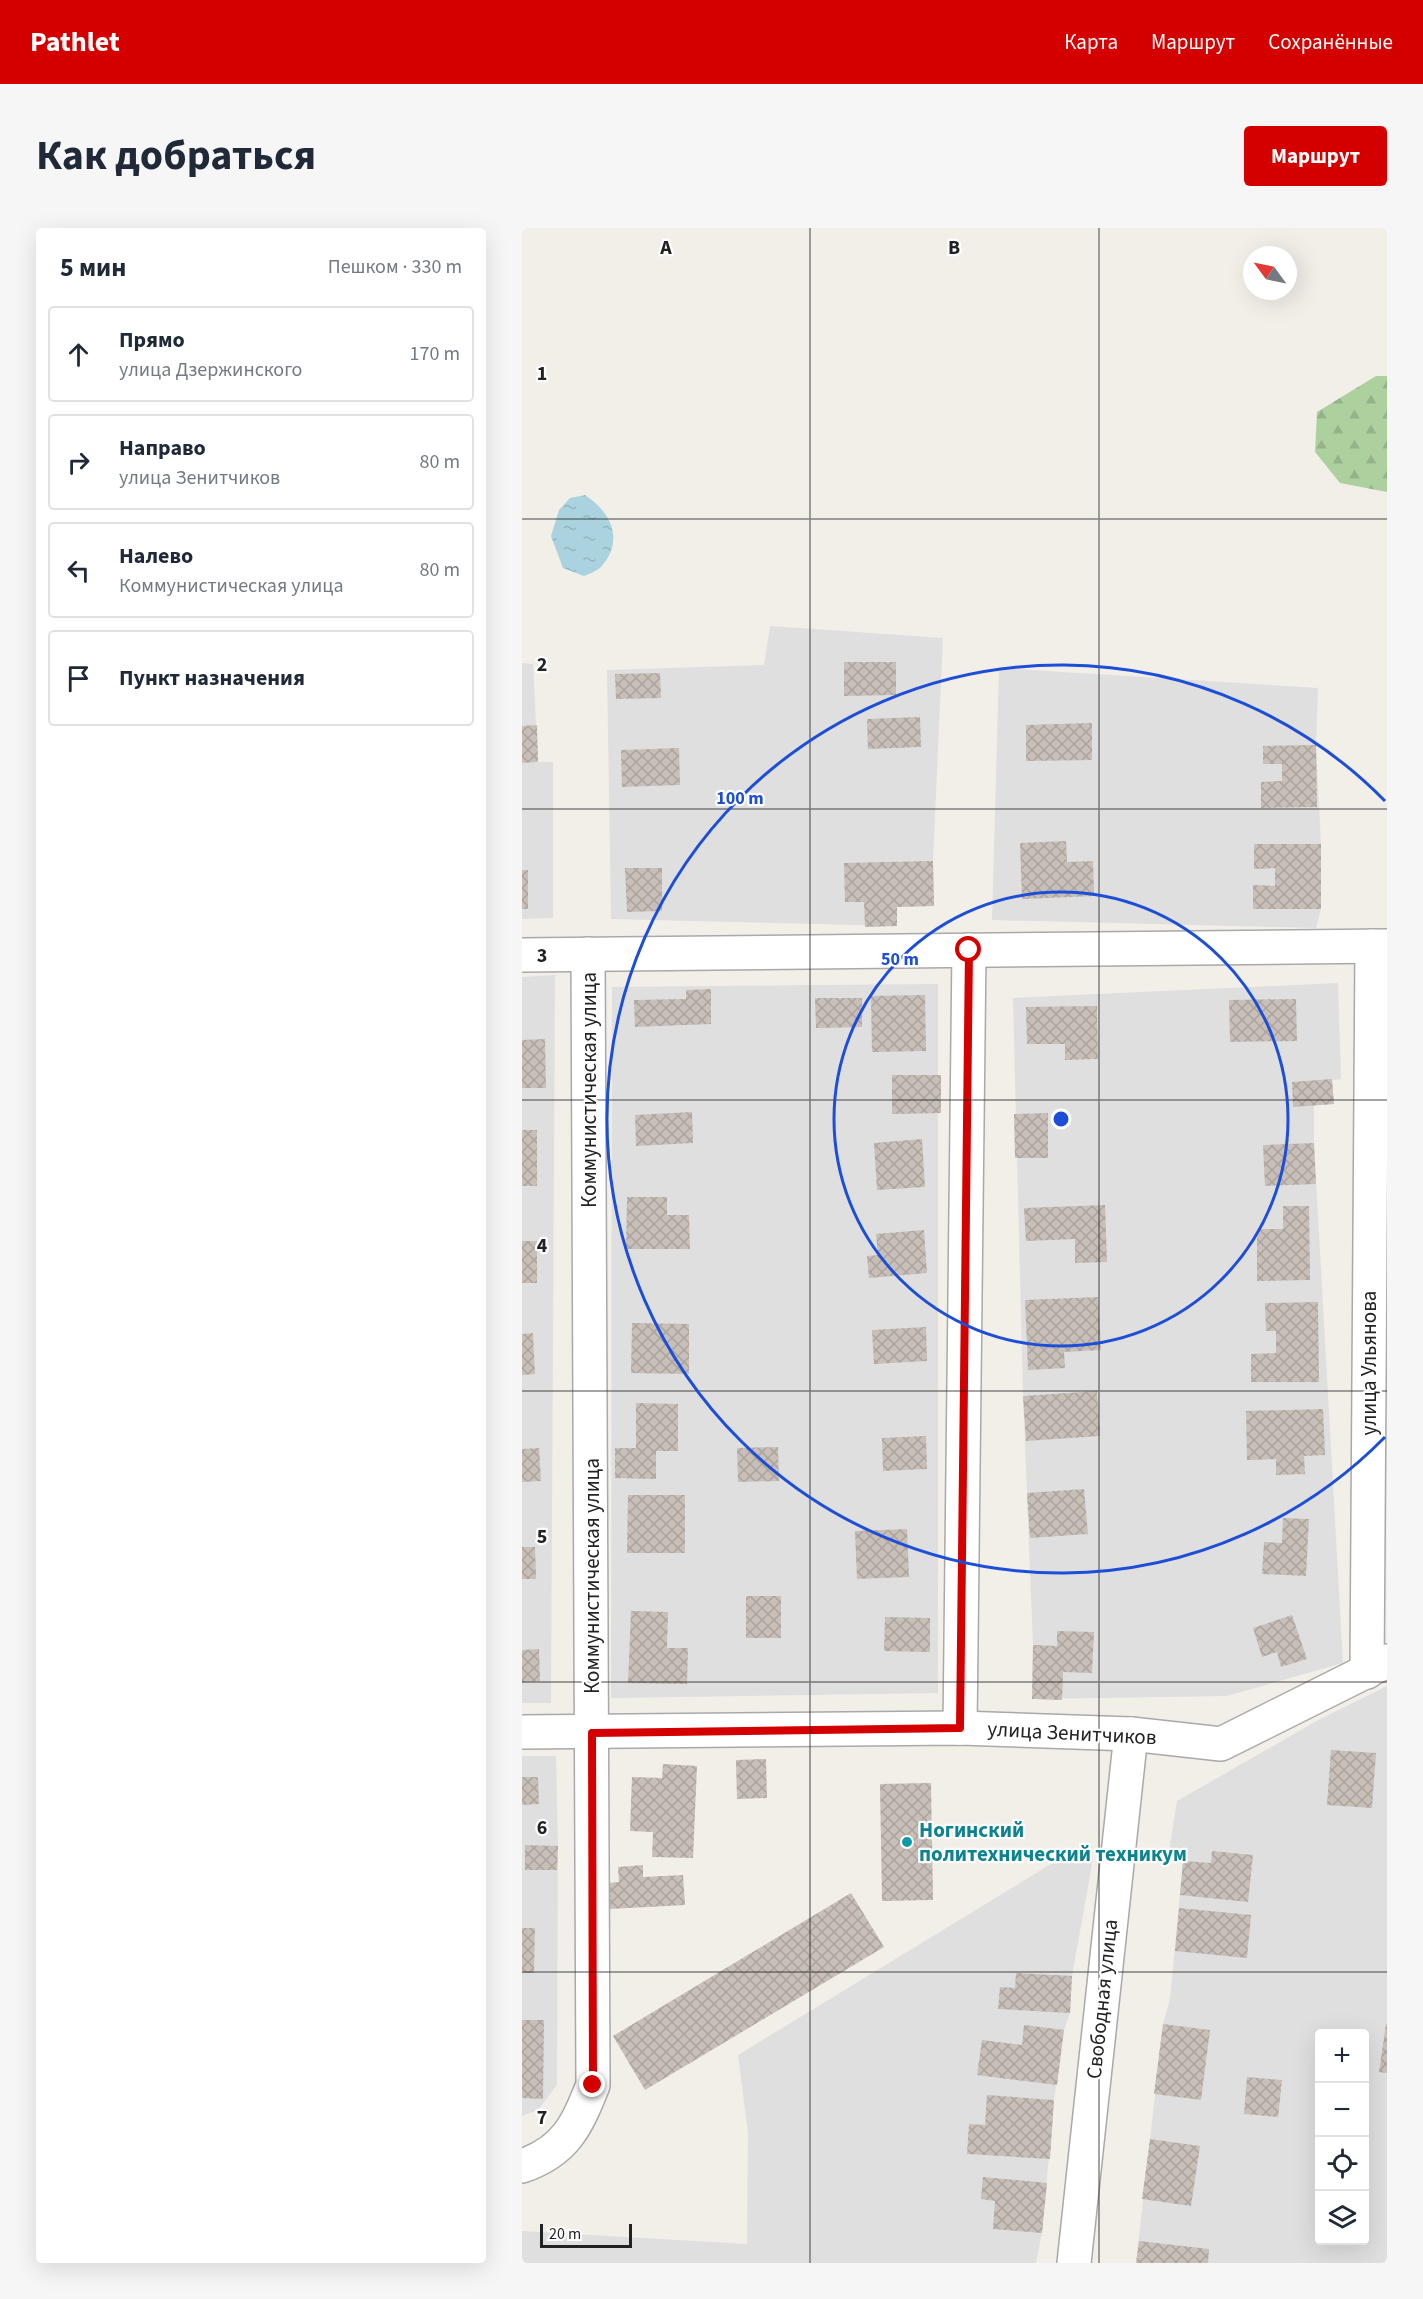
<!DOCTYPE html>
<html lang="ru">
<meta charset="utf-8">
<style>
:root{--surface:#fff;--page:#f6f6f7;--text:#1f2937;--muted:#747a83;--line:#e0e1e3;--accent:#d40000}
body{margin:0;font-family:"Source Sans 3",sans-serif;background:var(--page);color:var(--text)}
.controls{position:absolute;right:18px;bottom:18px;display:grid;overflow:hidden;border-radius:6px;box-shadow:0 6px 24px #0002}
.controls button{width:54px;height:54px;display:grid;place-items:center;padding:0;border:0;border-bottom:2px solid var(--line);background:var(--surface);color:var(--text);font:30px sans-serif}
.compass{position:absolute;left:721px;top:18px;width:54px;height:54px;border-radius:50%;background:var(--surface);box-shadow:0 6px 24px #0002;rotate:303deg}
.scale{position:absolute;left:18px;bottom:15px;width:92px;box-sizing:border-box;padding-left:6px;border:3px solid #222;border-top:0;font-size:16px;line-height:21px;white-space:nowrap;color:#222;-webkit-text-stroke:4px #fff;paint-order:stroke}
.stop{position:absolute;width:18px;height:18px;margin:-14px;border:4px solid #d40000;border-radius:50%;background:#fff}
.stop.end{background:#d40000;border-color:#fff;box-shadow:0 2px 6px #0008}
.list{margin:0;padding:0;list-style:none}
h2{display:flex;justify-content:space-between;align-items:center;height:78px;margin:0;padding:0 24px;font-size:26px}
h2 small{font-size:20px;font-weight:400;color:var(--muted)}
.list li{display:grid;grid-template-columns:39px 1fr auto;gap:18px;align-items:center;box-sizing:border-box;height:96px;margin:0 12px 12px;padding:0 12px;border:2px solid var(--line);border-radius:6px}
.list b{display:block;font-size:22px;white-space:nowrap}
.list p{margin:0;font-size:20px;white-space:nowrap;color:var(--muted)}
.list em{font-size:20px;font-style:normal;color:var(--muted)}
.icon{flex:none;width:33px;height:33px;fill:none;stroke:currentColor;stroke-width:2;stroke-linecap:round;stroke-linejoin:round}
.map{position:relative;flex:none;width:865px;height:2035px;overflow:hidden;border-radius:6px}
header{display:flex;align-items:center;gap:36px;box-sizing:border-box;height:84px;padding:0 30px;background:var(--accent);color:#fff}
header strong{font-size:28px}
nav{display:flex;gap:33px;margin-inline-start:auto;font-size:21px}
.intro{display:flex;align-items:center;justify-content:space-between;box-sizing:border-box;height:144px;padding:0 36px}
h1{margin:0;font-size:42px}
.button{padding:15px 27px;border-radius:6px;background:var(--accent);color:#fff;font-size:21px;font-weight:700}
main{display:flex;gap:36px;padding:0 36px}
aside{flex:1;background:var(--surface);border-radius:6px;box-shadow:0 6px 24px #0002}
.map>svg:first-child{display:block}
.residential{fill:#e0dfdf;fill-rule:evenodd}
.forest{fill:url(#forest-firs)}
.water{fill:url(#water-ripples)}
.building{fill:url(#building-cross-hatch)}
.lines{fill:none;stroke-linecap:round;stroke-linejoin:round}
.street-casing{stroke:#a9a9a9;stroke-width:36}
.street{stroke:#fff;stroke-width:33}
.route{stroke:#d40000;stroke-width:8}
.grid{fill:none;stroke:#222;stroke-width:1.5;stroke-opacity:0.55}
.ring{fill:none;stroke:#1d4ed8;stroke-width:3}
.culture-dot{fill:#0f9aa8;stroke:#fff;stroke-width:2}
.labels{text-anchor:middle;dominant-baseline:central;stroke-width:4.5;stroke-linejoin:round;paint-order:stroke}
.street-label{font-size:21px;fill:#222;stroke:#fff}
.culture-label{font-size:21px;font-weight:bold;fill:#0d838f;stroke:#fff;text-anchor:start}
.grid-label{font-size:20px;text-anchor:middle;font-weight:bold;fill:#222;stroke:#fff;stroke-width:4.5;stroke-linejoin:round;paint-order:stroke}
.centre{fill:#1d4ed8;stroke:#fff;stroke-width:3}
.ring-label{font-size:18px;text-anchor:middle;font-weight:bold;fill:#1d4ed8;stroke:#fff;stroke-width:4.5;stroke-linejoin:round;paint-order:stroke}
</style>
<header>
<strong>Pathlet</strong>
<nav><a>Карта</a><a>Маршрут</a><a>Сохранённые</a></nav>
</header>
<div class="intro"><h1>Как добраться</h1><a class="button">Маршрут</a></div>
<main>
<aside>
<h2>5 мин<small>Пешком · 330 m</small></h2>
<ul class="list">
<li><svg class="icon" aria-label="ahead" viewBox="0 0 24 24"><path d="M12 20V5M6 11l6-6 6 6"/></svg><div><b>Прямо</b><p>улица Дзержинского</p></div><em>170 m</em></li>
<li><svg class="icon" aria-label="right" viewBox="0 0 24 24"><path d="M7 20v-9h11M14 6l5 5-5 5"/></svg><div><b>Направо</b><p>улица Зенитчиков</p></div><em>80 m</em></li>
<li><svg class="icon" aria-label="left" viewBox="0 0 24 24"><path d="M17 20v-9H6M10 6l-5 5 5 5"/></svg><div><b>Налево</b><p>Коммунистическая улица</p></div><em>80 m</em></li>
<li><svg class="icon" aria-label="arrive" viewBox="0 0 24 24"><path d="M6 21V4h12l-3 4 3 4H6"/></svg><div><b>Пункт назначения</b></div></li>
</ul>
</aside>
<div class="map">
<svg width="865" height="2035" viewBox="0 0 865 2035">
<defs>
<pattern id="forest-firs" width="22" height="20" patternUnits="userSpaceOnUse" patternTransform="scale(1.5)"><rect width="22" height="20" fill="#add19e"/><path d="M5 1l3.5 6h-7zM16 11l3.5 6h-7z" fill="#95b388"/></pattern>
<pattern id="water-ripples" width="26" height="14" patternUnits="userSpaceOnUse" patternTransform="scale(1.5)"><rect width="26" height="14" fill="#aad3df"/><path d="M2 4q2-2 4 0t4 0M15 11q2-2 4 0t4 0" fill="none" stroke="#92b5bf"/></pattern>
<pattern id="building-cross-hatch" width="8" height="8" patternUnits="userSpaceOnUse" patternTransform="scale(1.5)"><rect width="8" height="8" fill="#c7bfb8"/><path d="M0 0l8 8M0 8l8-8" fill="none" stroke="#aba49e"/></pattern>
</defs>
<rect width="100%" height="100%" fill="#f2efe9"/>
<g class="residential">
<path d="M248,398L421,410L411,633L412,678L375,679V698L89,691L85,442L242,437Z"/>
<path d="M0,435L11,436L16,534H31V690L0,691Z"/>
<path d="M477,440L796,460L794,517L799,616V681L794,700L470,692Z"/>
<path d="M33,747L29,1475H0V749Z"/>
<path d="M816,755L819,851L810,852L812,876L792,877V915L821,1435L705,1468L510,1471L511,1417L501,1168L491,770Z"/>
<path d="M416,756V1465L89,1470L90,759Z"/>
<path d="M865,1458V2035H614L641,1796L648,1771L661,1633L646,1630L655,1573L798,1491ZM798,1806H842V2012H798Z"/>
<path d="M0,1528H34L36,1618L35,1857L16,1882L0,1888Z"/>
<path d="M571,1631L550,1748L548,1785L542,1802L532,1872L520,2005L514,2035H0V2003L225,2016L226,1905L216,1827L529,1636Z"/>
</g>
<path class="forest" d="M854,148H865V264L818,255L793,224L795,184Z"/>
<path class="water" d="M63,267C89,284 103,312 79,339C75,343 67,346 62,348L41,340L29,308L37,282L48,270Z"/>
<g class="building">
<path d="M322,434H374V467L322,468Z"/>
<path d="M138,445L139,470L94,471L93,446Z"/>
<path d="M398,489L399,519L346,521L345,491Z"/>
<path d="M570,495V532L504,533V497Z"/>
<path d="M15,497L16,534L0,535V498Z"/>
<path d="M794,517L795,579L739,580V554L760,553V536H741V518Z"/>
<path d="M157,520L158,557L100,559L99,522Z"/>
<path d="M544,613L545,634L571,633L572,668L500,671L498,615Z"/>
<path d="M732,616H799V681H731V657L753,658V640L732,641Z"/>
<path d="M411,633L412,678L375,679V698L343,699L342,674H323L322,635Z"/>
<path d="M103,640H140V683L105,684Z"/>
<rect x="0" y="642" width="6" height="39"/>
<path d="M189,761V796L113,799L112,772L164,771V762Z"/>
<path d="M403,767L404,823L350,824L349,768Z"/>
<path d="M293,770H340V799L294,800Z"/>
<path d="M774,771L775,813L708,814L707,772Z"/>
<path d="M575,778L576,831L543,832V816H505L504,779Z"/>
<path d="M23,811L24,860H0V812Z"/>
<path d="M370,847H419V885L370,886Z"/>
<path d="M810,851L812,876L771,879L770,854Z"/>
<path d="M170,884L171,915L114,918L113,887Z"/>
<path d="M526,885V930H493L492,886Z"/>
<rect x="0" y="902" width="15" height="56"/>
<path d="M400,911L403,959L355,962L352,915Z"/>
<path d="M792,915L794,956L743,958L741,917Z"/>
<path d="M105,969H145V987H167L168,1021H104Z"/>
<path d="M583,977L585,1034L553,1035V1011L504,1013L502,980Z"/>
<path d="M761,978H787L788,1052L735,1053V1001H761Z"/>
<path d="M402,1002L405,1045L347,1050L345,1028L356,1027L354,1006Z"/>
<rect x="0" y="1013" width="15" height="42"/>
<path d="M576,1069L579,1122L542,1124L543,1140L506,1142L503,1072Z"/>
<path d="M796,1074L797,1154H729V1126L754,1125V1103H744L743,1075Z"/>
<path d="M110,1095L167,1096V1146L109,1145Z"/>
<path d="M404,1099L405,1133L352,1136L350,1102Z"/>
<path d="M11,1105L13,1146L0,1147V1106Z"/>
<path d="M575,1163L578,1208L504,1213L501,1168Z"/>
<path d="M114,1175L156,1176V1223H134V1251L93,1250V1220H114Z"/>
<path d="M801,1181L803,1227L782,1228L783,1246L754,1247V1231L725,1232L724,1183Z"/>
<path d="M404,1208L405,1241L361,1243L360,1210Z"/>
<path d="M256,1219L257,1253L216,1254L215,1220Z"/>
<path d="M17,1220L19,1253L0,1254V1221Z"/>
<path d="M562,1261L566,1306L508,1310L505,1265Z"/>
<path d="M106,1267H163V1325H105Z"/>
<path d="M761,1290L787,1291L784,1348L740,1346L742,1314L760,1315Z"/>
<path d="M385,1301L387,1349L335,1351L333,1303Z"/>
<path d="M0,1319H13L14,1351H0Z"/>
<rect x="224" y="1368" width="35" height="42"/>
<path d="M109,1383L146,1384L145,1420H166L165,1456L106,1455Z"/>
<path d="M770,1387L785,1431L759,1439L755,1424L740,1429L731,1400Z"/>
<path d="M363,1389L408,1390V1424L362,1423Z"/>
<path d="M535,1403L572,1404L570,1445L541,1444L540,1472L510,1471L511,1417L535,1418Z"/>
<path d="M17,1421L18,1453L0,1454V1422Z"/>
<path d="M809,1522L854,1525L850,1580L805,1577Z"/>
<path d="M244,1531L245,1570L215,1571L214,1532Z"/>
<path d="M141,1536L175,1538L171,1630L130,1629L131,1604L108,1603L110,1549L140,1550Z"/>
<path d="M0,1549H16L17,1576L0,1577Z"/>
<path d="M409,1555L411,1672L360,1673L358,1556Z"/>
<path d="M3,1617L36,1618L35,1642H3Z"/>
<path d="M690,1623L731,1627L726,1674L658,1667L661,1633L689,1635Z"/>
<path d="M121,1637V1649L161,1647L163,1677L88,1681L87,1655L97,1654L96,1639Z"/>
<path d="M329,1665L362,1719L123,1862L91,1808Z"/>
<path d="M657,1680L729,1687L725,1730L653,1723Z"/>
<path d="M0,1700H13L12,1745H0Z"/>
<path d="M494,1745L550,1748L548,1785L476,1781L478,1759L493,1760Z"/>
<path d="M0,1792H22L21,1871L0,1870Z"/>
<path d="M641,1796L688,1802L679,1872L632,1866Z"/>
<path d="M864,1796H865V1845L857,1844Z"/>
<path d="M502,1797L542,1802L535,1857L455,1847L460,1812L500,1817Z"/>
<path d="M725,1849L760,1852L756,1889L722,1886Z"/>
<path d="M465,1867L532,1872L528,1931L445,1926L447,1896L463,1897Z"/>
<path d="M628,1911L678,1918L669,1978L620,1971Z"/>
<path d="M461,1949L525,1955L520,2005L471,2001L473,1973L459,1971Z"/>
<path d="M617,2013L687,2021L686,2035H614Z"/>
</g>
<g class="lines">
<defs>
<g id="street">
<path d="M0,727L865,718"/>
<path d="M845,1444L850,718"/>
<path d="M438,1500L447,722"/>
<path d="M0,1504L438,1500L609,1506L699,1516L865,1433"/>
<path d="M0,1938C44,1923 55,1897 71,1857L66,726"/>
<path d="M552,2035L609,1506"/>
</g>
</defs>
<use href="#street" class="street-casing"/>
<use href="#street" class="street"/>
</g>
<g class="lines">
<path class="route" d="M71,1857L70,1505L438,1500L447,722"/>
</g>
<path class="grid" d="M288,0V2035M577,0V2035M0,291H865M0,581H865M0,872H865M0,1163H865M0,1454H865M0,1744H865"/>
<g class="ring">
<circle cx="539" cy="891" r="227"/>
<path d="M863 1209A454 454 0 1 1 863 573"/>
</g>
<circle class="culture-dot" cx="385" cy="1614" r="6"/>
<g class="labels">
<g class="street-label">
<text transform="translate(67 862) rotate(-90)">Коммунистическая улица</text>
<text transform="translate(847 1135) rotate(-90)">улица Ульянова</text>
<text transform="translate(70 1348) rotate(-90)">Коммунистическая улица</text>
<text transform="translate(550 1505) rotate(3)">улица Зенитчиков</text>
<text transform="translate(580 1771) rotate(-84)">Свободная улица</text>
</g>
<g class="culture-label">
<text x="397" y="1602">Ногинский<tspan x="397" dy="24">политехнический техникум</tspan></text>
</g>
</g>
<g class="grid-label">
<text x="144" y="26">A</text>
<text x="432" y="26">B</text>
<text x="20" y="152">1</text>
<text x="20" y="443">2</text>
<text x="20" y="734">3</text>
<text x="20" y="1024">4</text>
<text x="20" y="1315">5</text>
<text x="20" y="1606">6</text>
<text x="20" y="1896">7</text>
</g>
<circle cx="539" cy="891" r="9" class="centre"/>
<g class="ring-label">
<text x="218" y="576">100 m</text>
<text x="378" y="737">50 m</text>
</g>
</svg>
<div class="controls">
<button>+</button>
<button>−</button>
<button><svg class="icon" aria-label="locate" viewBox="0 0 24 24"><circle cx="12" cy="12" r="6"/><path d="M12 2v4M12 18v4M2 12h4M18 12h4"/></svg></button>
<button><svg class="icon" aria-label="layers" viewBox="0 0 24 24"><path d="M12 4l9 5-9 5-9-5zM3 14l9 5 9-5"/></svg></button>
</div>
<svg class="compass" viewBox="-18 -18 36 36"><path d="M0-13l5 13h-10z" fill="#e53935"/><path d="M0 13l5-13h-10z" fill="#747a83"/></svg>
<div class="scale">20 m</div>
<div class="stop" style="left:447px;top:722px"></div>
<div class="stop end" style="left:71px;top:1857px"></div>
</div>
</main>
